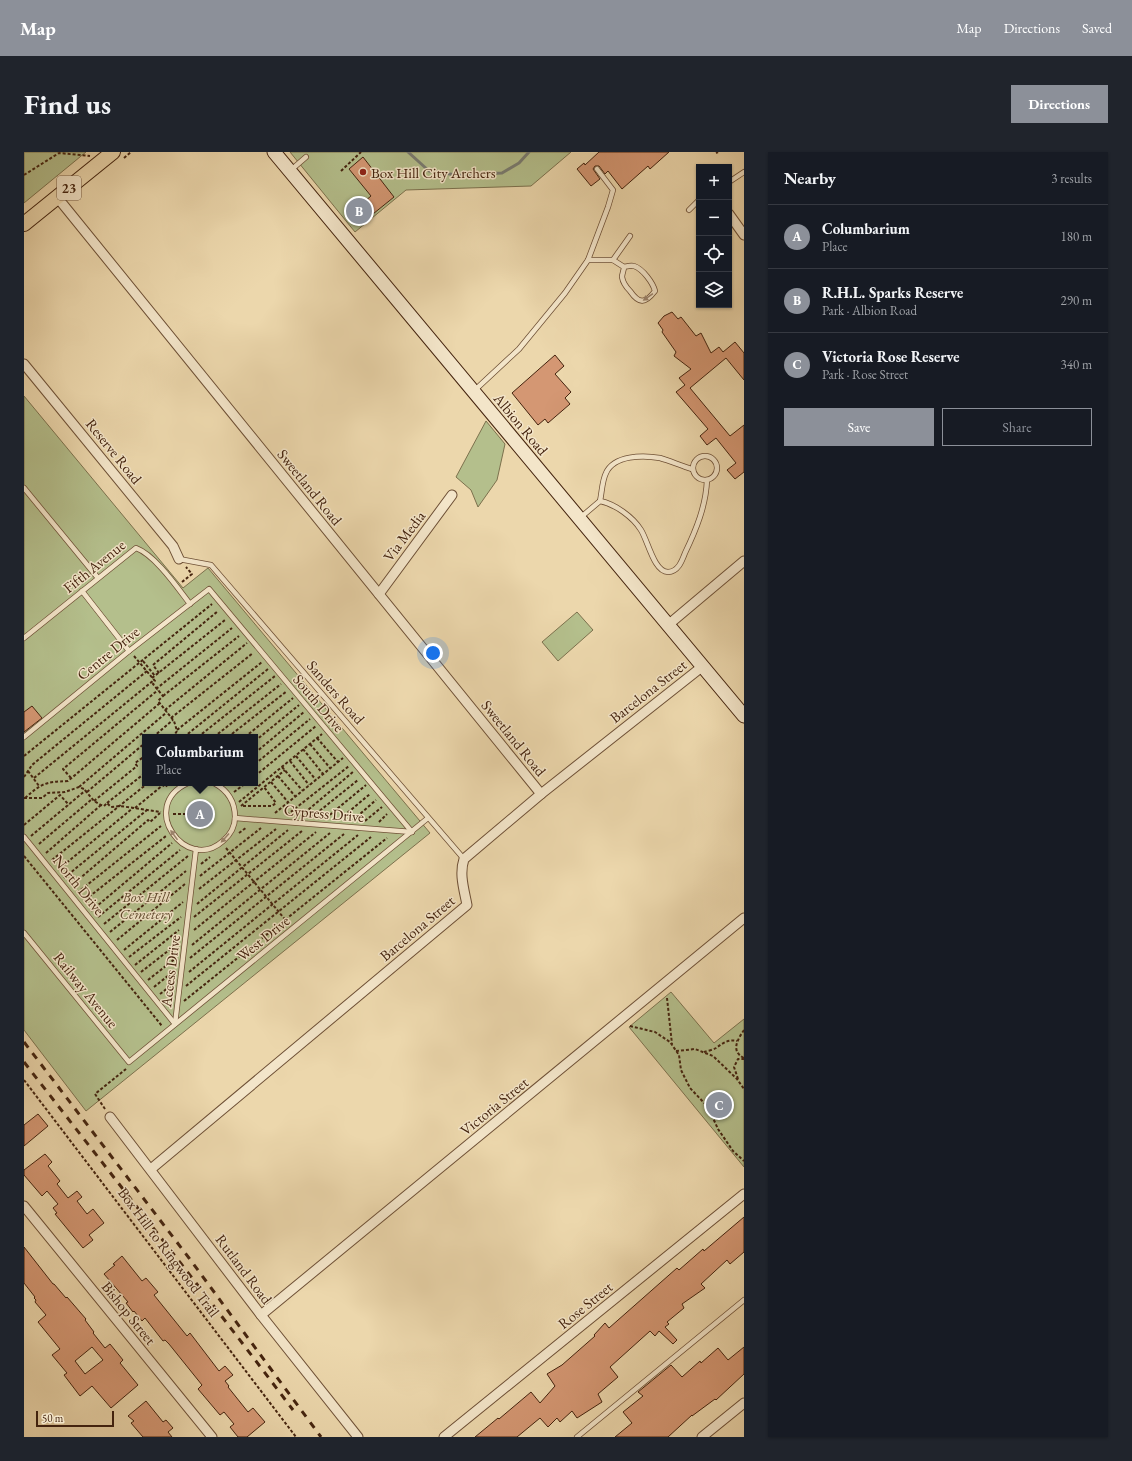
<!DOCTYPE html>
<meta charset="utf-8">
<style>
:root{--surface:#171b24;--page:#20242c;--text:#f1f3f6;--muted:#9ea1a6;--line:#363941;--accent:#8c9099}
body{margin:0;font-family:"EB Garamond",serif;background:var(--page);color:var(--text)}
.controls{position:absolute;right:12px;top:12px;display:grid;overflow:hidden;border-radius:0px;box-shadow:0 1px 3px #0004}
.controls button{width:36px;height:36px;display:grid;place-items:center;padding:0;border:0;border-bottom:1px solid var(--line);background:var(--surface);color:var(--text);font:20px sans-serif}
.scale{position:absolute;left:12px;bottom:10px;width:78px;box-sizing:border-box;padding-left:4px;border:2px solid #44230e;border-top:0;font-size:11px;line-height:14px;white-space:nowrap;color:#44230e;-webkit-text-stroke:3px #f3e5c9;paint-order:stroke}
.you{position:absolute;left:409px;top:501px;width:14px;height:14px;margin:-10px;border:3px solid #fff;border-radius:50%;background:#1a73e8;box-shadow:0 0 0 6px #1a73e833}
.badge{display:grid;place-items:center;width:26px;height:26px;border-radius:50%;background:var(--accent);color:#fff;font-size:13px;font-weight:700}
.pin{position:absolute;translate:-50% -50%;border:2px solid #fff;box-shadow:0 1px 4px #0006}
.popup{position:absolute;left:118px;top:582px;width:116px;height:52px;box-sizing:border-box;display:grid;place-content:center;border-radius:0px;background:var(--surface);filter:drop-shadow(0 1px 3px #0005);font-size:13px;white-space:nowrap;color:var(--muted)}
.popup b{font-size:15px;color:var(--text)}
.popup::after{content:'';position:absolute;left:50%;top:100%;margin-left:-8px;border:8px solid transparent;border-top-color:var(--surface)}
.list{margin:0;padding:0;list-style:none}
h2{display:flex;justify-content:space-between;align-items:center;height:52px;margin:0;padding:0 16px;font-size:17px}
h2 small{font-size:13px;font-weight:400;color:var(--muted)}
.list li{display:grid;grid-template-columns:26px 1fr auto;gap:12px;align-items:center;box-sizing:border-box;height:64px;padding:0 16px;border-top:1px solid var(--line)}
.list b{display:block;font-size:15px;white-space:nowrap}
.list p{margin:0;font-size:13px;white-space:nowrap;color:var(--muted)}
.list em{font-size:13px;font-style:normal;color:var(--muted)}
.actions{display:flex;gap:8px;padding:12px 16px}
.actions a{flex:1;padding:9px 0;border:1px solid var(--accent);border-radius:0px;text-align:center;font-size:14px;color:var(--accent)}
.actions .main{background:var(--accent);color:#fff}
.icon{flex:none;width:22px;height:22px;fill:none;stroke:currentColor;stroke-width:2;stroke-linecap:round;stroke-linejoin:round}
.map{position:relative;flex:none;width:720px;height:1285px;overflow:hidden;border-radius:0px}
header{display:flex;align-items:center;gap:24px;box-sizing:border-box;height:56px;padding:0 20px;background:var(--accent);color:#fff}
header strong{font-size:19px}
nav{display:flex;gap:22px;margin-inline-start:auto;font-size:14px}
.intro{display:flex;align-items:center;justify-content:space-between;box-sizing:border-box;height:96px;padding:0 24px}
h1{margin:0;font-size:28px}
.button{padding:10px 18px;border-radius:0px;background:var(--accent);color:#fff;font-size:14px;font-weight:700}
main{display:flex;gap:24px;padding:0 24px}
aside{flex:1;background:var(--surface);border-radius:0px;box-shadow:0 1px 3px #0004}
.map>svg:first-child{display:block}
.green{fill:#b4bf8c;stroke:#7c714d;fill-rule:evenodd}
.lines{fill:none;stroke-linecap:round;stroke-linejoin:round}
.stream{stroke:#797c72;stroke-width:3}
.building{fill:#d49773;stroke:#44230e;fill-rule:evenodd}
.lane-casing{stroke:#6e5036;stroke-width:6}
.street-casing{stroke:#6e5036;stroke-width:11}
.secondary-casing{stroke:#44230e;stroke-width:15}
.primary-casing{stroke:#44230e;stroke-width:16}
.path{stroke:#44230e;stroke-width:2;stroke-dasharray:3 2;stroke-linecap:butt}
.lane{stroke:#f3e5c9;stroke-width:4.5}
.street{stroke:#f3e5c9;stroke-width:9}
.secondary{stroke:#f3e5c9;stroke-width:13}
.primary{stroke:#ecd7ac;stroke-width:14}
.rail{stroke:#44230e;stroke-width:3;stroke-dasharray:7 7;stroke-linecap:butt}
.oneway{fill:#9c846c}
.poi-dot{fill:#8f2418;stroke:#f3e5c9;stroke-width:1.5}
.labels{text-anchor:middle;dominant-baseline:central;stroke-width:3;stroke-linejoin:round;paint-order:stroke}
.shield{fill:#f3e5c9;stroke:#785d46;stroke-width:1}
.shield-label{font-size:14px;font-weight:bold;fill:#44230e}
.poi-label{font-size:15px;fill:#44230e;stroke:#f3e5c9;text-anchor:start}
.street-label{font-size:15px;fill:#44230e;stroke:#f3e5c9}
.park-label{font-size:15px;font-style:italic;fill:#604a2e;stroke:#f3e5c9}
</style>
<header>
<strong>Map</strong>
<nav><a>Map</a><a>Directions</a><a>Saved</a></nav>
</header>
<div class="intro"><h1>Find us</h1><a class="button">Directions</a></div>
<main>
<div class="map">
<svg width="720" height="1285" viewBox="0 0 720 1285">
<rect width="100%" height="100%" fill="#ecd7ac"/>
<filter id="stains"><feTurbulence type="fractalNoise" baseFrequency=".005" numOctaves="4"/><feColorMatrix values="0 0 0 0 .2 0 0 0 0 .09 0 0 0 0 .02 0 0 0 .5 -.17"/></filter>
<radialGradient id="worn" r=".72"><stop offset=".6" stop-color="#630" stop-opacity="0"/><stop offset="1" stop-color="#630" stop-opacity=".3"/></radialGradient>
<g class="green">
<path d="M0,0H62L0,51Z"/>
<path d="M266,0H547L507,34L382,38L331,80Z"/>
<path d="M0,244L159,436L184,416L406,681L62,959L0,878ZM121,585H231V631H121Z"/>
<path d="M462,269L481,292L473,328L454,355L447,338L432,325Z"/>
<path d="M553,460L569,478L534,509L518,490Z"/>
<path d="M647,840L690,891L720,867V1015L605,875Z"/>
</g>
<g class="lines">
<path class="stream" d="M384,0L405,19L433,23L478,21L495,11L505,0"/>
</g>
<g class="building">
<path d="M575,0H645L626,17L624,14L598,37L584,19L581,22L575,14H571L569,17L576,27L567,34L553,17L560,11L561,13Z"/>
<path d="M339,5L370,45L344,66L334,55L347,44L325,17Z"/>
<path d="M648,160L654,167L657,165L672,184L677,181L687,201L695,195L699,200L711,190L720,201V228L702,206L666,236L706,284L720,273V320L711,327L703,318L712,311L692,286L683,293L676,284L684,277L652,240L661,233L655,226L667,217L650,204L652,200L638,180L639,178L634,171L640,164Z"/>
<path d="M531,203L540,214L531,222L547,240L541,246L546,252L524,271L521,267L514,273L488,241Z"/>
<path d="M8,554L18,566L0,580V560Z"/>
<path d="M173,654H182L181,659L186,660L185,668H180V673L172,672V667L167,666L168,658H173Z"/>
<path d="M14,962L24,974L0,994V973Z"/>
<path d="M21,1002L28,1010L24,1014L36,1029L33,1032L44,1046L53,1039L58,1045L53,1049L63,1062L69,1057L80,1071L65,1083L69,1088L59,1096L31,1062L33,1061L29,1056L34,1052L23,1039L18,1044L0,1023V1018Z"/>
<path d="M720,1065V1100L706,1112L703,1108L677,1132L681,1136L658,1152L660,1156L643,1170L645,1172L641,1175L653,1188L649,1192L635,1179L631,1184L626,1179L586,1215L594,1225L574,1242L578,1250L553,1266L548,1259L536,1270L533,1266L524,1275L516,1266L493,1285H451L474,1266L475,1267L507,1240L516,1251L531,1234L523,1222L538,1213L571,1184L570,1183L581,1171L585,1176L653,1116L655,1118L679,1097L680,1099Z"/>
<path d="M0,1095L29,1132H30L42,1146L43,1145L62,1167L61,1168L70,1180L69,1181L81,1196L86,1192L99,1208L96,1211L114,1233L87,1256L68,1234L56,1244L40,1223L43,1221L28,1203L36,1197L14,1170L22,1163L11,1150L12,1148L10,1146L11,1145L0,1131ZM68,1195L79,1208L61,1222L51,1209Z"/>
<path d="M98,1104L118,1129L122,1126L134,1140L130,1143L163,1184L166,1181L195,1219L201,1214L209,1223L201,1229L205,1234L204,1235L224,1260L229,1256L241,1270L223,1285H214L206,1275L210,1272L200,1260L196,1263L174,1237L178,1233L145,1192L141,1188L139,1189L121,1166L118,1169L110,1159L109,1160L102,1151L104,1150L80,1122L91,1113L89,1112Z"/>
<path d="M720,1195V1222L692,1248L691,1247L668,1264V1263L644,1285H591L608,1271L599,1260L619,1244L614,1240L647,1213L658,1225L676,1209L677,1211L694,1196L704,1208Z"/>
<path d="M122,1249L139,1270L142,1268L149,1276L144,1280L148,1285H119L107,1271L110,1269L104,1264Z"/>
</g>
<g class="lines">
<defs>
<g id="lane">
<path d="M267,18L282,5"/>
<path d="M705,30L720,20"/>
<path d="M665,58L675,48"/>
<path d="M564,108L584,55L589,38L573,17"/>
<path d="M589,108L600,115C604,114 607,113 610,114C619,117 629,131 631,139C621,152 615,152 606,139C602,135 599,131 598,125C598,122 600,118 600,115"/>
<path d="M451,238L495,197L541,141L564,108H589L606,84"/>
<circle cx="681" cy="316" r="12"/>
<path d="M0,336L74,426"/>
<path d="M576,349C578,340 578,329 582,321C590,303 619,303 636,306C647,309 657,314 668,317"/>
<path d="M556,366L576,349C591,352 609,365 617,378C624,389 630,420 644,420C654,420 658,409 661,401C672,378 682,354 683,328"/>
<path d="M155,407L187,413L440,707"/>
<path d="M58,439L105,499"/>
<path d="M0,486L112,396C131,403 153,435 166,452"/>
<path d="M0,585L105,499L185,437L388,680"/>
<path d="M164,631C113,654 162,722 199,689C206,683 211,674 211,665C211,649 203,638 190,631"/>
<path d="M211,666L388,680"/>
<path d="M0,685L151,872"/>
<path d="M0,781L105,910L404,666"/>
<path d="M151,872L172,697"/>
<path d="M553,1285L720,1148"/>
</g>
<g id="street">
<path d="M33,45L517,642"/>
<path d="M705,62L720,83"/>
<path d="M0,212L149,394L155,407"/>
<path d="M355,442L428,343"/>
<path d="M644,473L720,409"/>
<path d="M86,965L237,1163L334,1285"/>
<path d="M127,1017L443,753C440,737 435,722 440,707L517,642L679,514"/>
<path d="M0,1054L188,1285"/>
<path d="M237,1163L720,766"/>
<path d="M420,1285L720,1042"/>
<path d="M678,1285L720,1251"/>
</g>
<path id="secondary" d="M250,0L720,564"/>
<path id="primary" d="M0,72L89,0"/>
</defs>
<use href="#lane" class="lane-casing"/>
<use href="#street" class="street-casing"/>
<use href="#secondary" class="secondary-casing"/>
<use href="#primary" class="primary-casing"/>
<g class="path">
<path d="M692,1L694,0"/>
<path d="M100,6L107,0"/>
<path d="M317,19L337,0"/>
<path d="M0,23L35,1L66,4"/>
<path d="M158,430L168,422L162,415"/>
<path d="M110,504L131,529L129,532L139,544L134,549L150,569L153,579L149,585"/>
<path d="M119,509L131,524"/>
<path d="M135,521L129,513L194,459"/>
<path d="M128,526L201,468"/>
<path d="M132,537L208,476"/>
<path d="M139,544L215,484"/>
<path d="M141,558L223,491"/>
<path d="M147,566L229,501"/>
<path d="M153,578L238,510"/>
<path d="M129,585L149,568"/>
<path d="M145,585L147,583H150"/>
<path d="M160,585L244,517"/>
<path d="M174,585L251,524"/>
<path d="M190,585L257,532"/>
<path d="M204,585L263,539"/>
<path d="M221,585L269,546"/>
<path d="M293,586L314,610"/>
<path d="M231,589L275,553"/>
<path d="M286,592L306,616"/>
<path d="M279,597L299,622"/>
<path d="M231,601L280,560"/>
<path d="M0,604L188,452"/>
<path d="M272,604L292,628"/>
<path d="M266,609L285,633"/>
<path d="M231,612L286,567"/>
<path d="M258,615L278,638"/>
<path d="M4,619L15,634"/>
<path d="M231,624L292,574"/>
<path d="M254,624L271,644"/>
<path d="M0,625L8,613L123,519"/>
<path d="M10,626L130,528"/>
<path d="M47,626L39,617L134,538"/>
<path d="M247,630L264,650"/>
<path d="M55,635L143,560"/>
<path d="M63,640L121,591"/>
<path d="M210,640L222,631"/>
<path d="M0,646H18L24,641L41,640L55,635L60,637L70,649L77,653L80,654L83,651L87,655L96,654L137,660"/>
<path d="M1,646C18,631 21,630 44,629L136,551"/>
<path d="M70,649L113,614L111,611L121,604"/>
<path d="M215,650L298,582"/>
<path d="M83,651L121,621L119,618L121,617"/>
<path d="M217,654L261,618"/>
<path d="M219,654H248L252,651L240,635"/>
<path d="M111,656L139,633L141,635L146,631"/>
<path d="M251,661L319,606"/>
<path d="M149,662H164"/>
<path d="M263,663L325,614"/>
<path d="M277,664L330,619"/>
<path d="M288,665L334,628"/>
<path d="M302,666L342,633"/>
<path d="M316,667L346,642"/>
<path d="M329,668L352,648"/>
<path d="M341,669L358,655"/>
<path d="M355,670L363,662"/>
<path d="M0,673L36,643L45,653"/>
<path d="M215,681L223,675"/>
<path d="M7,684L62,638"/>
<path d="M15,692L68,647"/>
<path d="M202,696L264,771"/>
<path d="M22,701L77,653"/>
<path d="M0,704L138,874"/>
<path d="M28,708L124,631"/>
<path d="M177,712L186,705"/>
<path d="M35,717L109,656"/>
<path d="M176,724L237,676"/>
<path d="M40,726L123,658"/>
<path d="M47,734L124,668L126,670L136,661"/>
<path d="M175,737L252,677"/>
<path d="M53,741L137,674"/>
<path d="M61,748L142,684"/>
<path d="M173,752L264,678"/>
<path d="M67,759L148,691"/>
<path d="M74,765L156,698"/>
<path d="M170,765L278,679"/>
<path d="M80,772L164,704"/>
<path d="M170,778L292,680"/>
<path d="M86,780L162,719"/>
<path d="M93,788L161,732"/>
<path d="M168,793L306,681"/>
<path d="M100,798L159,750"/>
<path d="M105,805L157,765"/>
<path d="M166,806L320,682"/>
<path d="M111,813L155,778"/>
<path d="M117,820L153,792"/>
<path d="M165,820L334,683"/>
<path d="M124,828L152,806"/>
<path d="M162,834L347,685"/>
<path d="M130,835L150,819"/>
<path d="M136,842L149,832"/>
<path d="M643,846L648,892"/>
<path d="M160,849L363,686"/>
<path d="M606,874L631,880L646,890L655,903L657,918L666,936L684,955L694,977L709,999L720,1009"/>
<path d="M720,878C714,887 706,899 720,906"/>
<path d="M652,899L671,897L689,904L713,927L720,937"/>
<path d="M680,900C683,899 689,898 692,896C699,891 704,887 713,889"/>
<path d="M714,927L710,915L714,907H720"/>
<path d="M0,928L272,1285"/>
<path d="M81,957L71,942L102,917"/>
</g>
<use href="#lane" class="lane"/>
<use href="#street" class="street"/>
<use href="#secondary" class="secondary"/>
<use href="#primary" class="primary"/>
<g class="rail">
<path d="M0,890L165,1106L297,1285"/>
<path d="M0,910C90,1026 181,1141 269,1258"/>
</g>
</g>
<defs><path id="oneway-solid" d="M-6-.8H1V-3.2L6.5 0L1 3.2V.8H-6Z"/></defs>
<g class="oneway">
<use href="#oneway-solid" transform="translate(624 145) rotate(145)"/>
<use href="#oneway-solid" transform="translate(150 683) rotate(-126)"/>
<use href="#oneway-solid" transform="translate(201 686) rotate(132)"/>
</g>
<circle class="poi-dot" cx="339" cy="20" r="4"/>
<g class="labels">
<rect class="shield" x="33" y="24" width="24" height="24" rx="3"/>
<g class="shield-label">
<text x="45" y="36">23</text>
</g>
<g class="poi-label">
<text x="347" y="20">Box Hill City Archers</text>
</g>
<g class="street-label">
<text transform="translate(497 272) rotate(50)">Albion Road</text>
<text transform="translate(90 299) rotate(51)">Reserve Road</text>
<text transform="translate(286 335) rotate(51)">Sweetland Road</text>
<text transform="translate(380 384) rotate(-53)">Via Media</text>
<text transform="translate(70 414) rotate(-39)">Fifth Avenue</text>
<text transform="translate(84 501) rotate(-39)">Centre Drive</text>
<text transform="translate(624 539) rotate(-38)">Barcelona Street</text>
<text transform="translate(312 540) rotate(49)">Sanders Road</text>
<text transform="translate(295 551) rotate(50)">South Drive</text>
<text transform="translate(490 586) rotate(51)">Sweetland Road</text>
<text transform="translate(300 661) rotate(5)">Cypress Drive</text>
<text transform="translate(55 733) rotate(51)">North Drive</text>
<text transform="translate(393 776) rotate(-40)">Barcelona Street</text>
<text transform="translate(239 786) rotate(-39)">West Drive</text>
<text transform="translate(146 819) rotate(-83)">Access Drive</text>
<text transform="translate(62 838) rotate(51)">Railway Avenue</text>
<text transform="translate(470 954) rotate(-39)">Victoria Street</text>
<text transform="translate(145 1100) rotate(53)">Box Hill to Ringwood Trail</text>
<text transform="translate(220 1117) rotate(53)">Rutland Road</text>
<text transform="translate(561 1153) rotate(-39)">Rose Street</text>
<text transform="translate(105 1161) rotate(51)">Bishop Street</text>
</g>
<g class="park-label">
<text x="122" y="744">Box Hill<tspan x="122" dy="17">Cemetery</tspan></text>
</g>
</g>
<rect width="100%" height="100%" filter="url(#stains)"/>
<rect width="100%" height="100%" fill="url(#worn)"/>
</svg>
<div class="controls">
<button>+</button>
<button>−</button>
<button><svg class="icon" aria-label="locate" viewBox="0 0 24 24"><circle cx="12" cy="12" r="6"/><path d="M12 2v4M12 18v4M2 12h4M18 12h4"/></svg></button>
<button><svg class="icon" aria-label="layers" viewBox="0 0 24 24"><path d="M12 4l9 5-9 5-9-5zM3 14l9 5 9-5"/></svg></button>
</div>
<div class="scale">50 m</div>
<div class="you"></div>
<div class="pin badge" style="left:176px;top:662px">A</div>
<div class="popup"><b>Columbarium</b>Place</div>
<div class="pin badge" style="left:335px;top:59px">B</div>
<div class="pin badge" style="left:695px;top:953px">C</div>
</div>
<aside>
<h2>Nearby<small>3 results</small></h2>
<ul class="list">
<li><span class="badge">A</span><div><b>Columbarium</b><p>Place</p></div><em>180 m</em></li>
<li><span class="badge">B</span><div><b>R.H.L. Sparks Reserve</b><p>Park · Albion Road</p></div><em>290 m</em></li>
<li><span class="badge">C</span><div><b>Victoria Rose Reserve</b><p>Park · Rose Street</p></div><em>340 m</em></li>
</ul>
<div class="actions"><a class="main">Save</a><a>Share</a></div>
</aside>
</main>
